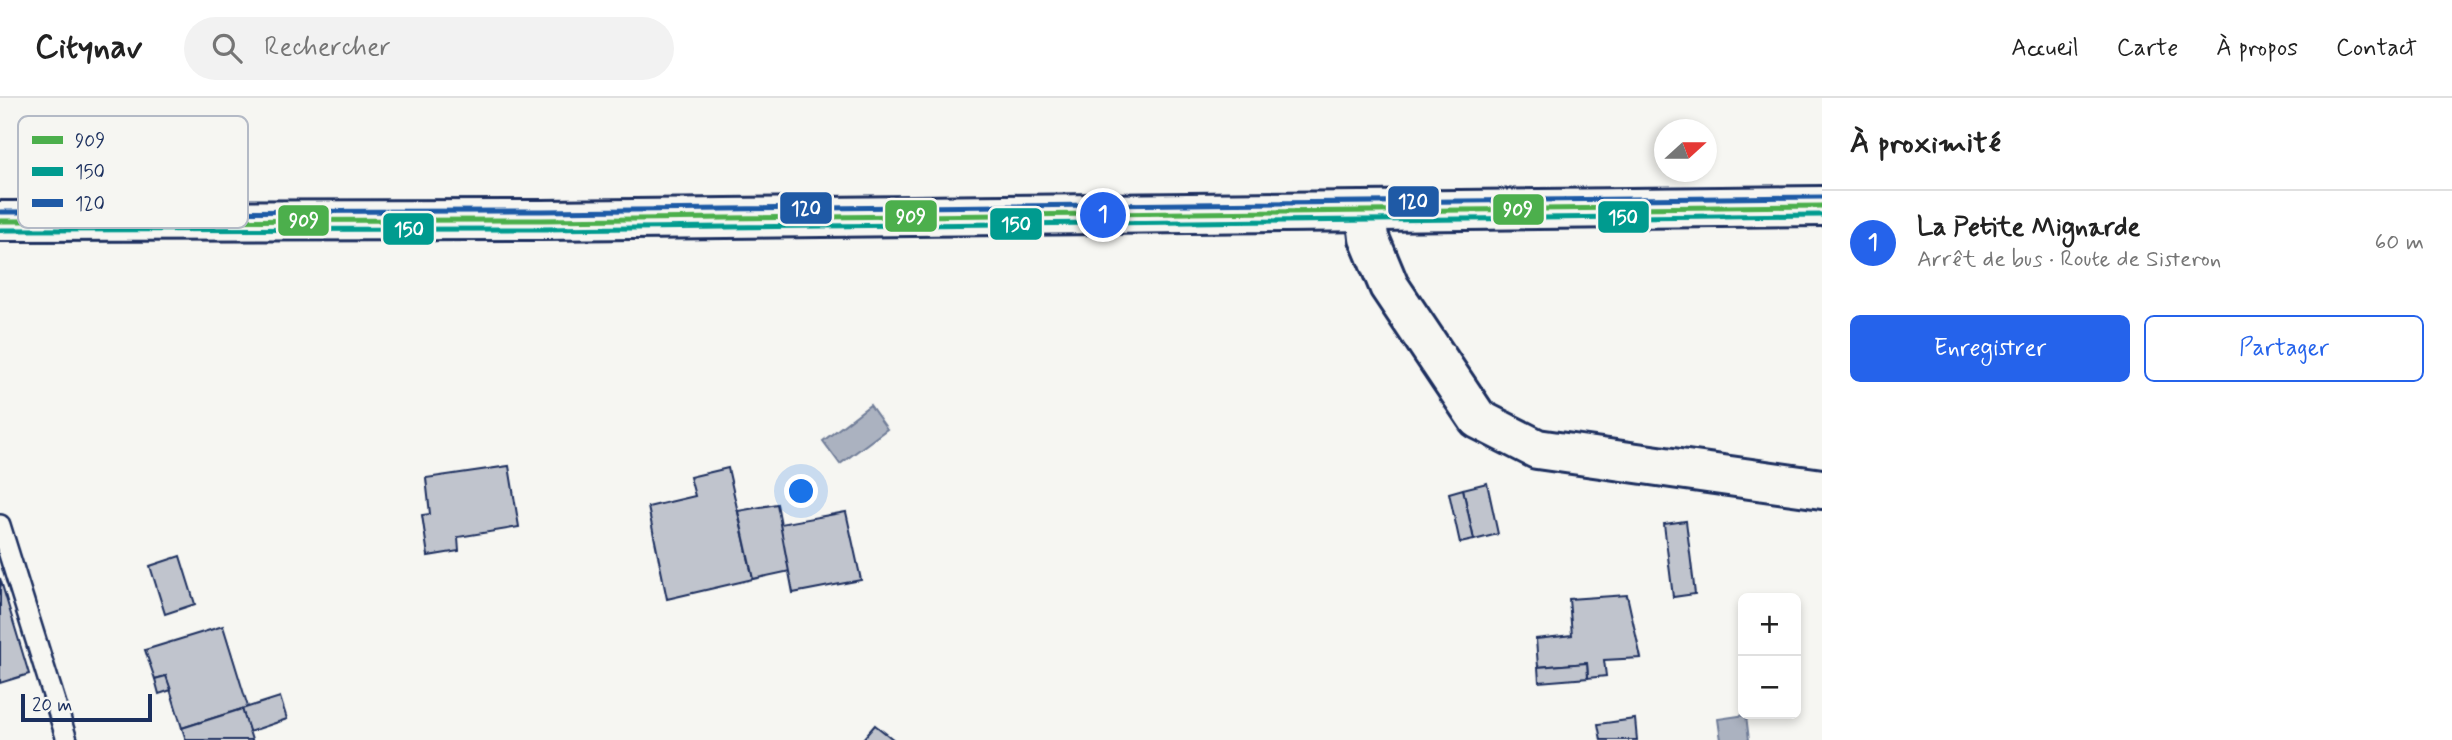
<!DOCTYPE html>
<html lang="fr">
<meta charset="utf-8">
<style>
:root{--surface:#fff;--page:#f2f2f2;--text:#222;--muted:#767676;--line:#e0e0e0;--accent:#2563eb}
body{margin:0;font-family:Mynerve,sans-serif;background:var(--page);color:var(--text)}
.controls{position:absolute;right:21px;bottom:21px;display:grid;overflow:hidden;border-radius:10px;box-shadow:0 4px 10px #0003}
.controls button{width:63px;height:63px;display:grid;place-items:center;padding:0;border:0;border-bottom:2px solid var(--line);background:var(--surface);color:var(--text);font:35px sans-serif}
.compass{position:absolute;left:1654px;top:21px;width:63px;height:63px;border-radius:50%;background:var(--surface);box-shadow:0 4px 10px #0003;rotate:69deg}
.scale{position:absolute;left:21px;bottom:18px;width:131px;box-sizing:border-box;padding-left:7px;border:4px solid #1b2f5e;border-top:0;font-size:19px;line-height:24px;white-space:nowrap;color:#1b2f5e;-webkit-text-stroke:5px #f6f6f2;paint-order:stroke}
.you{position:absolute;left:802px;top:394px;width:24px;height:24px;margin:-18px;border:5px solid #fff;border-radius:50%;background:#1a73e8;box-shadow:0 0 0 10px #1a73e833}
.badge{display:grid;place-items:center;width:46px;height:46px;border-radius:50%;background:var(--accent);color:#fff;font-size:23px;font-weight:700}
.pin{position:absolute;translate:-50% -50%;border:4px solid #fff;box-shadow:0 2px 7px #0006}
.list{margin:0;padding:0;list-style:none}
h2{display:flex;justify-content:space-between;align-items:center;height:91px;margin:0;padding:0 28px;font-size:30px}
h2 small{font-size:23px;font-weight:400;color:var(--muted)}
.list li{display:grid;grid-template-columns:46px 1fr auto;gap:21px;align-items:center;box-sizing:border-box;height:105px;padding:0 28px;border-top:2px solid var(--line)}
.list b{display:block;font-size:26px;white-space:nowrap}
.list p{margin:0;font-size:23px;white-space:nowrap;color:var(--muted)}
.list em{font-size:23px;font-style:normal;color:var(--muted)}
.actions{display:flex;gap:14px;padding:21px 28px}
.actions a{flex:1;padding:16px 0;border:2px solid var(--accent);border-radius:10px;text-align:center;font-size:24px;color:var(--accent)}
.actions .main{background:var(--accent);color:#fff}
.icon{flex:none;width:38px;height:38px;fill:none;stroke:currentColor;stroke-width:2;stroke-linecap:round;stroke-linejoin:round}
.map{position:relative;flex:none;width:1822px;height:642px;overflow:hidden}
header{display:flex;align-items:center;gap:42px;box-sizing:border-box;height:98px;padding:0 35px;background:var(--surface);border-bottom:2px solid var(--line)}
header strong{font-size:33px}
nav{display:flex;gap:38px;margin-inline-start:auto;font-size:24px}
.search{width:490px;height:63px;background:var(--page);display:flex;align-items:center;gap:18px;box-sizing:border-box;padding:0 24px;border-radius:38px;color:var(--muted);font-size:26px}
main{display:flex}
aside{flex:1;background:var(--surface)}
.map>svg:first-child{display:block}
.water{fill:#abb2c0;stroke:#717e99;stroke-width:2}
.building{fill:#c0c4cd;stroke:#1b2f5e;stroke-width:2}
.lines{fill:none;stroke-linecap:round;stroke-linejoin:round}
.service-casing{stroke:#1b2f5e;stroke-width:24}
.minor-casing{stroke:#1b2f5e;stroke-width:44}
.secondary-casing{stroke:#1b2f5e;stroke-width:44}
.service{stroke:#f6f6f2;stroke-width:19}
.minor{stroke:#f6f6f2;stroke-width:38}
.secondary{stroke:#f6f6f2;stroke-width:38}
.bus-1-casing{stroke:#f6f6f2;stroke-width:10}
.bus-2-casing{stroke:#f6f6f2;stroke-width:10}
.bus-3-casing{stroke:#f6f6f2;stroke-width:10}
.bus-1{stroke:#4caf4c;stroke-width:5}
.bus-2{stroke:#009b8f;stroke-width:5}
.bus-3{stroke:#1f5aa6;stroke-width:5}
.key{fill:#f6f6f2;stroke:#b4bac6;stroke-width:2}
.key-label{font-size:19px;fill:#1b2f5e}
.line-badge{stroke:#f6f6f2;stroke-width:2.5}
.badge-label{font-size:19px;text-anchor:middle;font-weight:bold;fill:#fff}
</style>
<header>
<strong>Citynav</strong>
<div class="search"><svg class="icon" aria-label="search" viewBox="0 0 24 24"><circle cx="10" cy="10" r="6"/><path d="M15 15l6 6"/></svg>Rechercher</div>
<nav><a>Accueil</a><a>Carte</a><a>À propos</a><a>Contact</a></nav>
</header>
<main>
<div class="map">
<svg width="1822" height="642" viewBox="0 0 1822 642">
<rect width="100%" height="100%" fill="#f6f6f2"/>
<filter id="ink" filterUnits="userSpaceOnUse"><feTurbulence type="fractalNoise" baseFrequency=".0143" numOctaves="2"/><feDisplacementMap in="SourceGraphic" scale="14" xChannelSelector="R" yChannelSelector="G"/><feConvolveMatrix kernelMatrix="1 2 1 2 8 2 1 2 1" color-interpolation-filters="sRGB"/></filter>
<g filter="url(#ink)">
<g class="water">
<path d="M870,307L887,331L840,366L823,343Z"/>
<path d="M1746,617L1749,642H1721L1718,621Z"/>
</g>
<g class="building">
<path d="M509,368L519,429L458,439L459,453L428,458L422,417L430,416L426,380Z"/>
<path d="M728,370L753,481L667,501L648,409L695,398L690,379Z"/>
<path d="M1487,385L1498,436L1474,442L1463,391Z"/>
<path d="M1463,391L1474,442L1460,445L1449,395Z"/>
<path d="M777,406L790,473L753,481L738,413Z"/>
<path d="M846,414L861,482L793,495L780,426Z"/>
<path d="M1686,423L1695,496L1673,499L1664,426Z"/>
<path d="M180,458L195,506L165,516L150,468Z"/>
<path d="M0,480L29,576L0,585Z"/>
<path d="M1627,497L1641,560L1604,562L1606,578L1588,580L1587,565L1538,569L1536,541L1572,537L1569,501Z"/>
<path d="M223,528L248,609L182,630L166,578L155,581L145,552Z"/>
<path d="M1587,565L1588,580L1539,584L1538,569Z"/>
<path d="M166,578L171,592L159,596L155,581Z"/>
<path d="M280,599L287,621L249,634L242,611Z"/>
<path d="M242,611L252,642H186L182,630Z"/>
<path d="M1635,621L1637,642H1601L1598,626Z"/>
<path d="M875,627L894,642H862Z"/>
</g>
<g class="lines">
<defs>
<path id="service" d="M0,427L67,642"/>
<path id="minor" d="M1366,114L1369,140L1389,188L1478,321L1537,351L1822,391"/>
<path id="secondary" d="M0,123L542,122L1822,108"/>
</defs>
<use href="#service" class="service-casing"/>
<use href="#minor" class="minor-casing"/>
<use href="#secondary" class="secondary-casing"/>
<use href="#service" class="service"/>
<use href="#minor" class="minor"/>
<use href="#secondary" class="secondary"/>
<defs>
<path id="bus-1" d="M0,123L542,122L1822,108"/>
<path id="bus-2" d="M0,132L542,131L1822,117"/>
<path id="bus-3" d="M0,114L542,113L1822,99"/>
</defs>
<use href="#bus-1" class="bus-1-casing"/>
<use href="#bus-2" class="bus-2-casing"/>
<use href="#bus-3" class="bus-3-casing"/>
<use href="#bus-1" class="bus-1"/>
<use href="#bus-2" class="bus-2"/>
<use href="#bus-3" class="bus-3"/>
</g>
</g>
<rect x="18" y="18" width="230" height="112" rx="10" class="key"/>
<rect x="32" y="38" width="31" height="8" fill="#4caf4c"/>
<rect x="32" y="69" width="31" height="9" fill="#009b8f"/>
<rect x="32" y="101" width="31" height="8" fill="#1f5aa6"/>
<g class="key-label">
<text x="75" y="49">909</text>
<text x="75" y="80">150</text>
<text x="75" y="112">120</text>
</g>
<g class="line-badge">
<rect x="1387" y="87" width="53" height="33" rx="7" fill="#1f5aa6"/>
<rect x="779" y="93" width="54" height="34" rx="7" fill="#1f5aa6"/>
<rect x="1492" y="95" width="53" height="33" rx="7" fill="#4caf4c"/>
<rect x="884" y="101" width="54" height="34" rx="7" fill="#4caf4c"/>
<rect x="1597" y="102" width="53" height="34" rx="7" fill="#009b8f"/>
<rect x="277" y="106" width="53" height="33" rx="7" fill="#4caf4c"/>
<rect x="989" y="109" width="54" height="34" rx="7" fill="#009b8f"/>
<rect x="382" y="114" width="53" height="34" rx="7" fill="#009b8f"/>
</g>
<g class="badge-label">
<text x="1413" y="110">120</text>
<text x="806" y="117">120</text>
<text x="1518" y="118">909</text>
<text x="911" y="125">909</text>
<text x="1623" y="126">150</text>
<text x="304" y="129">909</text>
<text x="1016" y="133">150</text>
<text x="409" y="138">150</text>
</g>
</svg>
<div class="controls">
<button>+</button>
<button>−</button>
</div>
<svg class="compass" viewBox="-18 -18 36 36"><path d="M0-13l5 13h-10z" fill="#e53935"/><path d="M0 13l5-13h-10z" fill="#767676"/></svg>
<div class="scale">20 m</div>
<div class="you"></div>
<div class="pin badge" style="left:1103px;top:117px">1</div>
</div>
<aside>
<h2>À proximité<small></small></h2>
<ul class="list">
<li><span class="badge">1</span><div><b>La Petite Mignarde</b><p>Arrêt de bus · Route de Sisteron</p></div><em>60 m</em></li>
</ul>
<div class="actions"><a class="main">Enregistrer</a><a>Partager</a></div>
</aside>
</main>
